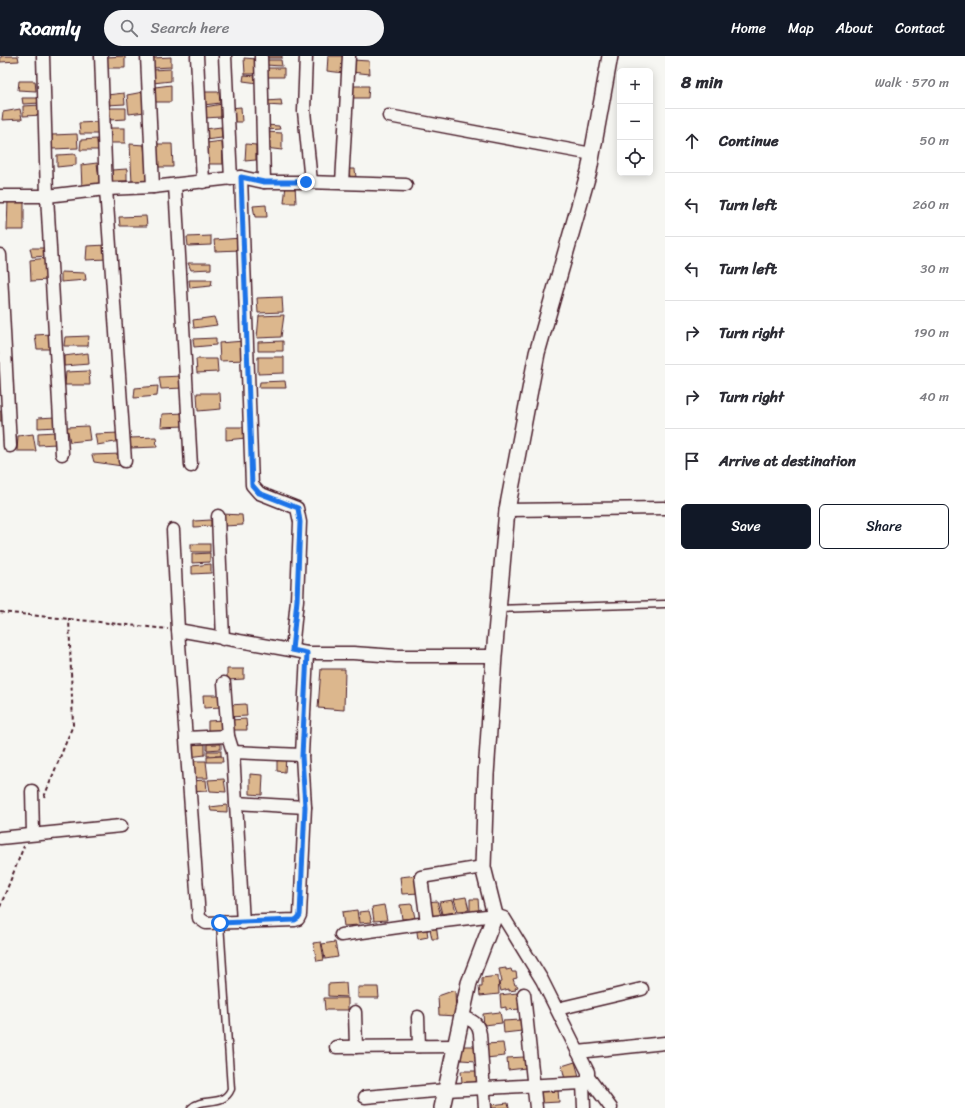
<!DOCTYPE html>
<meta charset="utf-8">
<style>
:root{--surface:#fff;--page:#f2f2f3;--text:#2b2b33;--muted:#7c7c81;--line:#e1e1e2;--accent:#111827}
body{margin:0;font-family:Sriracha,sans-serif;background:var(--page);color:var(--text)}
.controls{position:absolute;right:12px;top:12px;display:grid;overflow:hidden;border-radius:6px;box-shadow:0 2px 10px #0003}
.controls button{width:36px;height:36px;display:grid;place-items:center;padding:0;border:0;border-bottom:1px solid var(--line);background:var(--surface);color:var(--text);font:20px sans-serif}
.stop{position:absolute;width:12px;height:12px;margin:-9px;border:3px solid #1a73e8;border-radius:50%;background:#fff}
.stop.end{background:#1a73e8;border-color:#fff;box-shadow:0 1px 4px #0008}
.list{margin:0;padding:0;list-style:none}
h2{display:flex;justify-content:space-between;align-items:center;height:52px;margin:0;padding:0 16px;font-size:17px}
h2 small{font-size:13px;font-weight:400;color:var(--muted)}
.list li{display:grid;grid-template-columns:26px 1fr auto;gap:12px;align-items:center;box-sizing:border-box;height:64px;padding:0 16px;border-top:1px solid var(--line)}
.list b{display:block;font-size:15px;white-space:nowrap}
.list em{font-size:13px;font-style:normal;color:var(--muted)}
.actions{display:flex;gap:8px;padding:12px 16px}
.actions a{flex:1;padding:9px 0;border:1px solid var(--accent);border-radius:6px;text-align:center;font-size:14px;color:var(--accent)}
.actions .main{background:var(--accent);color:#fff}
.icon{flex:none;width:22px;height:22px;fill:none;stroke:currentColor;stroke-width:2;stroke-linecap:round;stroke-linejoin:round}
.map{position:relative;flex:none;width:665px;height:1052px;overflow:hidden}
header{display:flex;align-items:center;gap:24px;box-sizing:border-box;height:56px;padding:0 20px;background:var(--accent);color:#fff}
header strong{font-size:19px}
nav{display:flex;gap:22px;margin-inline-start:auto;font-size:14px}
.search{width:280px;height:36px;background:var(--page);display:flex;align-items:center;gap:10px;box-sizing:border-box;padding:0 14px;border-radius:22px;color:var(--muted);font-size:15px}
main{display:flex}
aside{flex:1;background:var(--surface)}
.map>svg:first-child{display:block}
.building{fill:#dcb78d;stroke:#4a1f2b}
.lines{fill:none;stroke-linecap:round;stroke-linejoin:round}
.service-casing{stroke:#4a1f2b;stroke-width:9}
.minor-casing{stroke:#4a1f2b;stroke-width:15}
.tertiary-casing{stroke:#4a1f2b;stroke-width:18}
.path{stroke:#4a1f2b;stroke-width:2;stroke-dasharray:4 3;stroke-linecap:butt}
.service{stroke:#f6f6f2;stroke-width:6}
.minor{stroke:#f6f6f2;stroke-width:12}
.tertiary{stroke:#f6f6f2;stroke-width:15}
.route{stroke:#1a73e8;stroke-width:5}
</style>
<header>
<strong>Roamly</strong>
<div class="search"><svg class="icon" aria-label="search" viewBox="0 0 24 24"><circle cx="10" cy="10" r="6"/><path d="M15 15l6 6"/></svg>Search here</div>
<nav><a>Home</a><a>Map</a><a>About</a><a>Contact</a></nav>
</header>
<main>
<div class="map">
<svg width="665" height="1052" viewBox="0 0 665 1052">
<rect width="100%" height="100%" fill="#f6f6f2"/>
<filter id="ink" filterUnits="userSpaceOnUse"><feTurbulence type="fractalNoise" baseFrequency=".025" numOctaves="2"/><feDisplacementMap in="SourceGraphic" scale="8" xChannelSelector="R" yChannelSelector="G"/><feConvolveMatrix kernelMatrix="1 2 1 2 8 2 1 2 1" color-interpolation-filters="sRGB"/></filter>
<g filter="url(#ink)">
<g class="building">
<path d="M1,0H18L19,5L0,6Z"/>
<path d="M125,0V12H108L107,1Z"/>
<rect x="266" y="0" width="16" height="2"/>
<path d="M328,0H346L344,17L327,15Z"/>
<path d="M171,1V11L153,12V2Z"/>
<path d="M244,2L257,3L258,18H245Z"/>
<path d="M266,4H281L282,10L265,9Z"/>
<path d="M352,4L369,5L370,18L351,16Z"/>
<path d="M265,12H284V21H266Z"/>
<path d="M171,13V25L153,27L152,14Z"/>
<path d="M244,19L257,20L258,27L243,25Z"/>
<path d="M19,25H35L36,35L18,34Z"/>
<path d="M171,29V46H155V31Z"/>
<path d="M353,30H369L368,42H352Z"/>
<path d="M143,36L145,56L129,58L127,39Z"/>
<path d="M202,36H219L220,47L204,49Z"/>
<path d="M124,37L125,48L107,49V39Z"/>
<path d="M22,42H41V47L23,48Z"/>
<path d="M281,44L282,50L266,49L265,45Z"/>
<path d="M222,48L221,61L205,62V51Z"/>
<path d="M41,49L43,59L23,60V50Z"/>
<path d="M241,51L242,66H230V52Z"/>
<path d="M109,52H126V63L109,64Z"/>
<path d="M20,53L22,63L2,64L3,56Z"/>
<path d="M98,66V78H80L79,67Z"/>
<path d="M266,69L279,70L280,73L267,74Z"/>
<path d="M221,71L222,82L205,84V73Z"/>
<rect x="108" y="72" width="17" height="15"/>
<path d="M266,76L282,77V94L265,92Z"/>
<path d="M77,78L78,92L52,93V79Z"/>
<path d="M97,83L98,94H80L81,84Z"/>
<path d="M222,85L223,108H207V87Z"/>
<path d="M130,88L144,89L147,127H132Z"/>
<path d="M156,88H172L173,111H155Z"/>
<path d="M246,88L256,89V104L245,105Z"/>
<path d="M76,98V109L57,111V99Z"/>
<path d="M97,107L100,131L82,132L81,109Z"/>
<path d="M127,113V125H112V114Z"/>
<path d="M349,113H355L356,121L350,122Z"/>
<path d="M286,129H295L296,147H284Z"/>
<path d="M8,144L24,145V174H7Z"/>
<path d="M266,149L267,161H255L253,150Z"/>
<path d="M146,160L147,170H120L119,161Z"/>
<path d="M211,180V189L188,190L187,181Z"/>
<path d="M241,182V194L215,195L214,184Z"/>
<path d="M107,189V203L86,204L87,190Z"/>
<path d="M30,192H46L47,200L32,201Z"/>
<path d="M47,202L49,224L31,225L30,204Z"/>
<path d="M188,207H211V213L191,214Z"/>
<path d="M61,216L85,217L86,224L61,226Z"/>
<path d="M189,224H212L211,230L190,232Z"/>
<path d="M282,241L283,256L258,257L257,242Z"/>
<path d="M284,259L281,281L257,282L259,260Z"/>
<path d="M214,261L217,269L194,272L193,264Z"/>
<path d="M51,278V293H37L35,279Z"/>
<path d="M89,280L88,290H64L65,281Z"/>
<path d="M216,282V289L194,291L193,283Z"/>
<path d="M244,285L245,304L220,305L219,287Z"/>
<path d="M283,285V295H258V286Z"/>
<path d="M88,297L89,308L64,310V300Z"/>
<path d="M258,301H284V317L258,318Z"/>
<path d="M196,303H217L218,316L197,317Z"/>
<path d="M89,315L90,329H65L66,316Z"/>
<path d="M182,320L183,332L161,333L159,321Z"/>
<path d="M285,325L286,332H259L260,326Z"/>
<path d="M158,330L157,340L134,342L135,332Z"/>
<path d="M197,337H220L221,353L198,355Z"/>
<path d="M0,355H7L8,365H0Z"/>
<path d="M185,357V370L161,371L162,358Z"/>
<path d="M55,361L57,371L38,372V362Z"/>
<path d="M88,370L90,384L70,386L67,371Z"/>
<path d="M226,371H245L246,382L226,384Z"/>
<path d="M56,376L57,388L38,389V377Z"/>
<path d="M120,377L121,385L97,389L95,378Z"/>
<path d="M33,378L36,395H17L18,380Z"/>
<path d="M156,381L157,391L130,392V382Z"/>
<path d="M121,398L122,410L94,406L92,399Z"/>
<path d="M223,458L242,459L243,469L224,470Z"/>
<path d="M211,464V470L194,471V465Z"/>
<rect x="191" y="488" width="19" height="8"/>
<path d="M210,497V506L192,507V498Z"/>
<path d="M211,508V517L192,518V510Z"/>
<path d="M227,613H244V623L227,624Z"/>
<path d="M321,613H345L344,654L318,652Z"/>
<path d="M203,639H219L221,651L204,652Z"/>
<path d="M246,648L247,660L229,661V649Z"/>
<path d="M246,663L247,674H231L230,664Z"/>
<path d="M224,664L225,675L208,676V665Z"/>
<path d="M205,688V699L189,701L188,689Z"/>
<path d="M207,688H221V693L207,694Z"/>
<rect x="207" y="695" width="14" height="5"/>
<path d="M222,700L223,706H207V701Z"/>
<path d="M277,701H286L285,716L277,715Z"/>
<path d="M190,705H206L208,722H189Z"/>
<path d="M250,718L263,719L262,739L250,738Z"/>
<path d="M224,723L226,736L210,735L208,724Z"/>
<path d="M206,724L207,735L191,736V725Z"/>
<path d="M227,749V756L211,755L210,751Z"/>
<path d="M418,819L420,837L402,838L400,821Z"/>
<path d="M466,841L469,854L458,855L454,843Z"/>
<path d="M470,843H478L479,855L470,857Z"/>
<path d="M453,844L456,856L442,858L439,846Z"/>
<path d="M437,845L441,860L429,861L426,846Z"/>
<path d="M412,848L415,862L402,863L400,849Z"/>
<path d="M384,849L387,864L374,865L372,851Z"/>
<path d="M357,854L359,869L344,870L342,856Z"/>
<path d="M369,855L372,866L360,867L359,856Z"/>
<path d="M426,868L428,881L418,883L416,869Z"/>
<path d="M429,868H436L438,883H432Z"/>
<path d="M321,886L324,904L317,905L313,887Z"/>
<path d="M335,886L338,901L325,903L322,888Z"/>
<path d="M506,912V914L511,913L512,916H516L517,922L513,923L515,929H517L518,931L515,932L516,934L509,935V933L501,935L499,927L502,926L499,913Z"/>
<path d="M498,920L499,938L480,940L479,931H482V922Z"/>
<path d="M346,927L347,941L328,940V928Z"/>
<path d="M358,931H378L379,942H358Z"/>
<path d="M455,934L456,960L439,959L438,940Z"/>
<path d="M517,937L521,953L506,954V951L501,952L500,939Z"/>
<path d="M324,942H348V954H325Z"/>
<path d="M500,956L502,967L484,969L483,958Z"/>
<path d="M521,964L522,975L504,977L503,965Z"/>
<path d="M503,987L505,1000L486,1002L485,988Z"/>
<path d="M460,990H475L476,1005L461,1004Z"/>
<path d="M524,1001L526,1012L508,1014L507,1002Z"/>
<path d="M575,1006L579,1020L565,1024L562,1010Z"/>
<path d="M461,1015H476L477,1027H462Z"/>
<path d="M558,1034L559,1046L541,1047V1035Z"/>
<path d="M508,1047L509,1052H492L491,1049Z"/>
</g>
<g class="lines">
<defs>
<g id="service">
<path d="M498,553L665,548"/>
<path d="M191,1052C203,1040 223,1052 231,1033L220,867"/>
</g>
<g id="minor">
<path d="M43,0L47,140L62,398"/>
<path d="M101,0L106,133L125,405"/>
<path d="M147,0L153,131"/>
<path d="M197,0L203,126"/>
<path d="M225,0L231,123"/>
<path d="M261,0L264,126"/>
<path d="M306,0L304,55L311,126"/>
<path d="M389,60L592,98"/>
<path d="M241,121L252,429L259,437L297,452L300,466L297,544L292,594"/>
<path d="M342,127L349,0"/>
<path d="M175,129L191,410"/>
<path d="M0,140H47L106,133L153,131L241,121L264,126H306L406,129"/>
<path d="M0,199L10,390"/>
<path d="M507,454L665,452"/>
<path d="M218,460L223,583"/>
<path d="M173,474L178,574L199,862L206,867L295,864L298,863L300,859L305,751L302,699L307,597"/>
<path d="M178,574L307,597H353L396,600H494"/>
<path d="M224,627L228,680L233,696L243,867"/>
<path d="M186,682L228,680"/>
<path d="M233,696L302,699"/>
<path d="M32,735L33,778"/>
<path d="M236,747L305,751"/>
<path d="M0,782L121,770"/>
<path d="M427,867L421,821L483,811"/>
<path d="M341,879L427,867L495,859L504,862L542,924L588,1016V1021L611,1052"/>
<path d="M524,938L536,1052"/>
<path d="M557,953L642,933"/>
<path d="M355,956L356,991"/>
<path d="M462,960C472,965 478,966 480,978L485,1052"/>
<path d="M418,961L419,990"/>
<path d="M336,991L456,990"/>
<path d="M578,996L665,987"/>
<path d="M583,1027L584,1052"/>
<path d="M365,1041L446,1034L583,1027L586,1025L588,1021"/>
</g>
<path id="tertiary" d="M442,1052L469,927L495,859L483,811L486,719L494,600L507,454L537,297L589,115L610,0"/>
</defs>
<use href="#service" class="service-casing"/>
<use href="#minor" class="minor-casing"/>
<use href="#tertiary" class="tertiary-casing"/>
<g class="path">
<path d="M0,556L168,573"/>
<path d="M44,741L73,669L69,562"/>
<path d="M0,851L24,790"/>
</g>
<use href="#service" class="service"/>
<use href="#minor" class="minor"/>
<use href="#tertiary" class="tertiary"/>
</g>
</g>
<g class="lines" filter="url(#ink)">
<path class="route" d="M220,867L295,864L298,862L300,859L305,751L302,700L307,597L292,594L297,544L300,466L298,452L259,437L252,429L241,121L264,126H306"/>
</g>
</svg>
<div class="controls">
<button>+</button>
<button>−</button>
<button><svg class="icon" aria-label="locate" viewBox="0 0 24 24"><circle cx="12" cy="12" r="6"/><path d="M12 2v4M12 18v4M2 12h4M18 12h4"/></svg></button>
</div>
<div class="stop" style="left:220px;top:867px"></div>
<div class="stop end" style="left:306px;top:126px"></div>
</div>
<aside>
<h2>8 min<small>Walk · 570 m</small></h2>
<ul class="list">
<li><svg class="icon" aria-label="ahead" viewBox="0 0 24 24"><path d="M12 20V5M6 11l6-6 6 6"/></svg><div><b>Continue</b></div><em>50 m</em></li>
<li><svg class="icon" aria-label="left" viewBox="0 0 24 24"><path d="M17 20v-9H6M10 6l-5 5 5 5"/></svg><div><b>Turn left</b></div><em>260 m</em></li>
<li><svg class="icon" aria-label="left" viewBox="0 0 24 24"><path d="M17 20v-9H6M10 6l-5 5 5 5"/></svg><div><b>Turn left</b></div><em>30 m</em></li>
<li><svg class="icon" aria-label="right" viewBox="0 0 24 24"><path d="M7 20v-9h11M14 6l5 5-5 5"/></svg><div><b>Turn right</b></div><em>190 m</em></li>
<li><svg class="icon" aria-label="right" viewBox="0 0 24 24"><path d="M7 20v-9h11M14 6l5 5-5 5"/></svg><div><b>Turn right</b></div><em>40 m</em></li>
<li><svg class="icon" aria-label="arrive" viewBox="0 0 24 24"><path d="M6 21V4h12l-3 4 3 4H6"/></svg><div><b>Arrive at destination</b></div></li>
</ul>
<div class="actions"><a class="main">Save</a><a>Share</a></div>
</aside>
</main>
